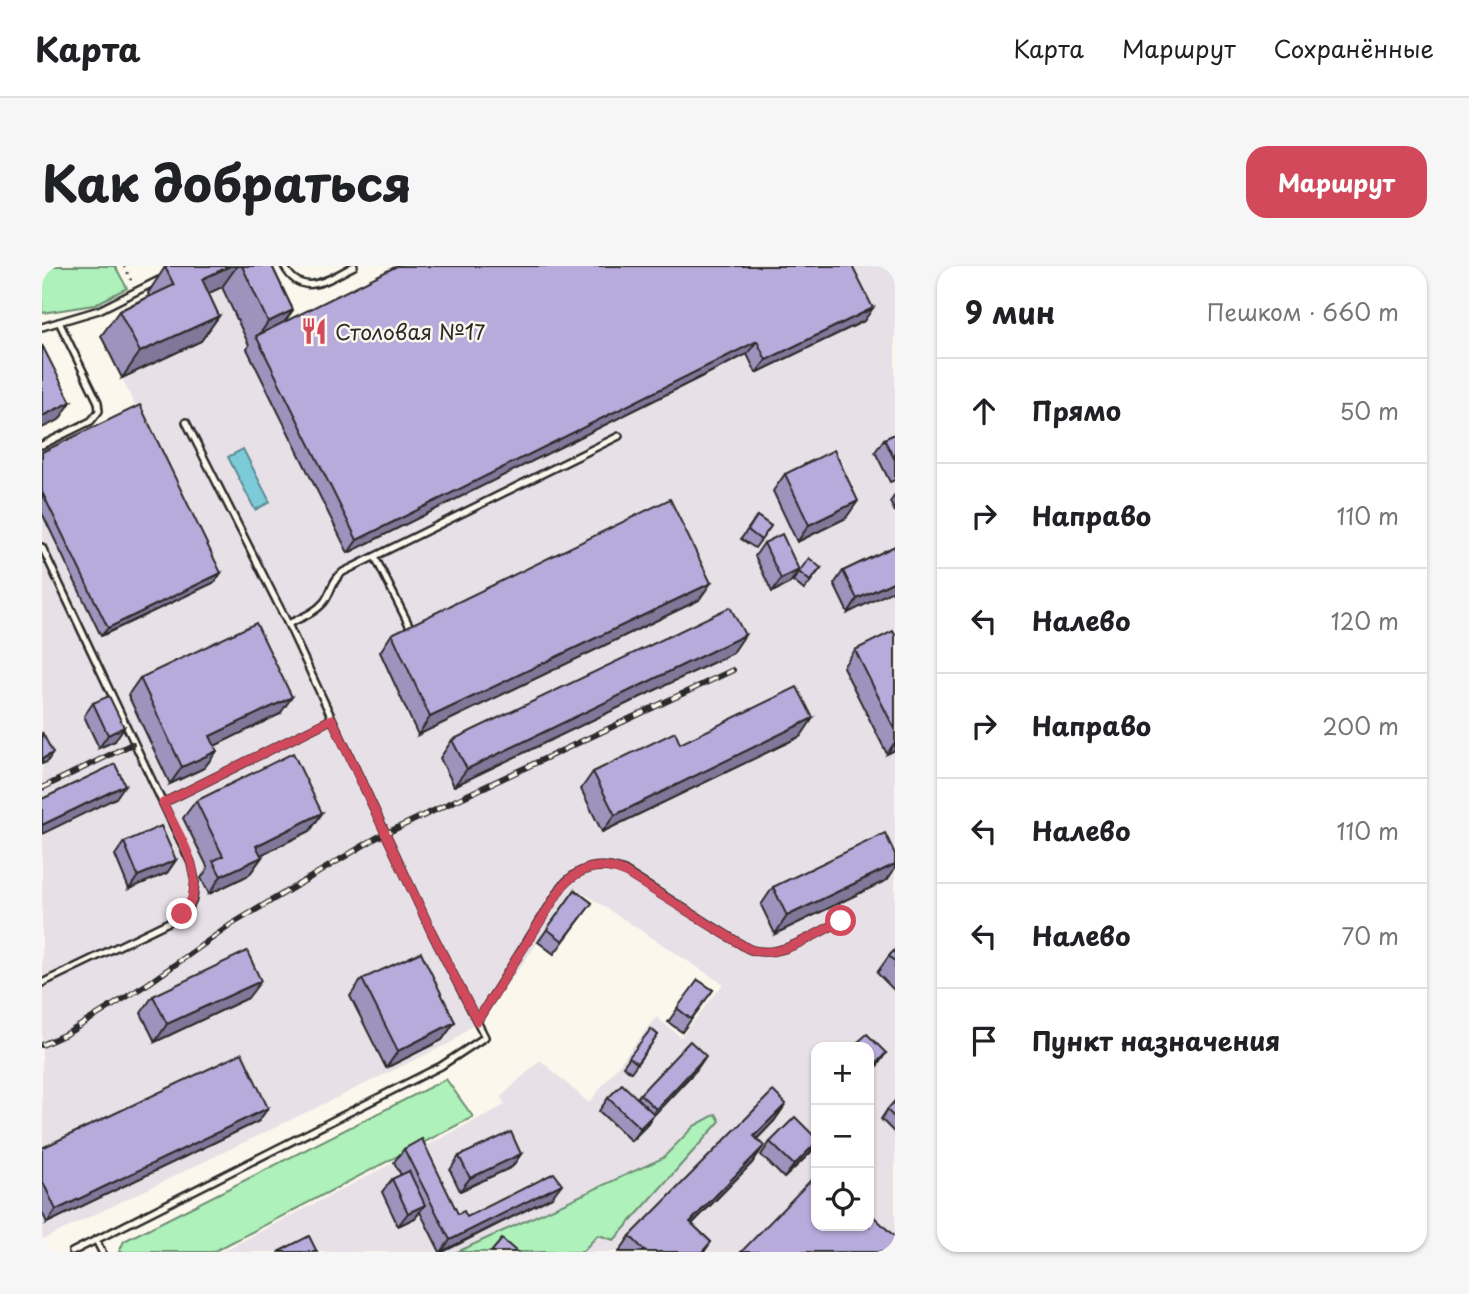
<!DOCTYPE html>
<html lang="ru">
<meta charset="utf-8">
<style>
:root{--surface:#fff;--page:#f6f6f6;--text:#202124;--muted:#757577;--line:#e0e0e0;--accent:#d1495b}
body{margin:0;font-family:"Playpen Sans",sans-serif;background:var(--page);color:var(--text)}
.controls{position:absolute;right:21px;bottom:21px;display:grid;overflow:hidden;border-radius:14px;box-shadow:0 2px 5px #0004}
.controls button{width:63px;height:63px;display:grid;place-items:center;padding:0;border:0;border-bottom:2px solid var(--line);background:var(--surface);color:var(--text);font:35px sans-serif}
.stop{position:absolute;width:21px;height:21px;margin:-16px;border:5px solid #d1495b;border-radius:50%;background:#fff}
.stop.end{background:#d1495b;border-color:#fff;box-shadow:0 2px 7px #0008}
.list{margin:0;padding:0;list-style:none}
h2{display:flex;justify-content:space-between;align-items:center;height:91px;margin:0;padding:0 28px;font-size:30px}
h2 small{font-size:23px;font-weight:400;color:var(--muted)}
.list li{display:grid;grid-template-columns:46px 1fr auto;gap:21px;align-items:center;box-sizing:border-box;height:105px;padding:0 28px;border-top:2px solid var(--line)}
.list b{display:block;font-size:26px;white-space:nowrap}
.list em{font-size:23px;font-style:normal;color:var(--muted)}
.icon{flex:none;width:38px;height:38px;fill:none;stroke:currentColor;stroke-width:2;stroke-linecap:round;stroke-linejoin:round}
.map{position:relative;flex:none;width:853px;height:986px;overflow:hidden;border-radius:21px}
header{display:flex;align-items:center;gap:42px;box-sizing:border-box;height:98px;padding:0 35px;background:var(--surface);border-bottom:2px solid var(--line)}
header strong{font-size:33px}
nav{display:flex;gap:38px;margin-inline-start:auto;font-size:24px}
.intro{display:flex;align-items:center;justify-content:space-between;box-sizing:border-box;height:168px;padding:0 42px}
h1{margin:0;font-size:49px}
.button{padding:18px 32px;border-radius:21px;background:var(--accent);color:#fff;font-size:24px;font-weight:700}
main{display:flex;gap:42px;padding:0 42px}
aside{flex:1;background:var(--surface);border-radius:21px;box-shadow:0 2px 5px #0004}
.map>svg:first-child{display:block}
.built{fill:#e7e0e7;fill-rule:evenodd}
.green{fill:#aef1ba;stroke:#6c8e72;stroke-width:2}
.water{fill:#7ccbd9;stroke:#5c8b93;stroke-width:2}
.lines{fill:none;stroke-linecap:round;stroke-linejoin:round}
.service-casing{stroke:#2b2b2b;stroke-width:10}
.path{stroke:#2b2b2b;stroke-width:2;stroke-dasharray:2 5;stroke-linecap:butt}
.service{stroke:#fbf7ec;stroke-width:5}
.rail-casing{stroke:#2b2b2b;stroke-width:6}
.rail{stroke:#fbf7ec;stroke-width:3.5;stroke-dasharray:10;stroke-linecap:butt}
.wall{fill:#9d93bc;stroke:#2b2b2b;stroke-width:2}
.shaded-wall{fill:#807899;stroke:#2b2b2b;stroke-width:2}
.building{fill:#b7abdb;stroke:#2b2b2b;stroke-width:2}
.route{stroke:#d1495b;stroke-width:9}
.labels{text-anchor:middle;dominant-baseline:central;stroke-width:5;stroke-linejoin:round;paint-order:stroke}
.poi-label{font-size:21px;fill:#2b2b2b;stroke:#fbf7ec;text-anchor:start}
</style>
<header>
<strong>Карта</strong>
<nav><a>Карта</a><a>Маршрут</a><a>Сохранённые</a></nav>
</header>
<div class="intro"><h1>Как добраться</h1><a class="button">Маршрут</a></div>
<main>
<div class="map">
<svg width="853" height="986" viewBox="0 0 853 986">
<rect width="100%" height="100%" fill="#fbf7ec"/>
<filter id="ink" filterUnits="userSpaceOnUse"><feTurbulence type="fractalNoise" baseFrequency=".0143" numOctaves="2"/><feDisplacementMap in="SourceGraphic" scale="14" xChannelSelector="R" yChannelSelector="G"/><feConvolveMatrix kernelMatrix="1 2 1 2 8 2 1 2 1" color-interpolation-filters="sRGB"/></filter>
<g filter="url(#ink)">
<path class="built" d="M162,0L233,69L373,0H853V986H179L463,839L459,831L498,794L547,837L614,751L639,771L681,718L535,623L445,746L410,776L0,974V192L96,146L60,70ZM774,781H827V960H774Z"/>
<g class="green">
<path d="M0,0H73L85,22L52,39L0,47Z"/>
<path d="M404,813L431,851L171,986H77L82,975Z"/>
<path d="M674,848L678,855L572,974L556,969L540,986H415L621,892L652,860Z"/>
</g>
<path class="water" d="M201,183L228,236L213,244L186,191Z"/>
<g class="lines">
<defs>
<g id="service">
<path d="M242,0C260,34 287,13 312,0"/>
<path d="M0,61L57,44L117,14"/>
<path d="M0,179L49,155L57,145L56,136L17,56"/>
<path d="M0,281L149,597L153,615L151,633L147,641L133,653L0,717"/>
<path d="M333,291L369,363"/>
<path d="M246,358C258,352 273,347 282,336C290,326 289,315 301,306L577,170"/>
<path d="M121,537L290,453"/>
<path d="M435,755L520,620C537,601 558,596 582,605L705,682C734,696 773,668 799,655"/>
<path d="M54,974L60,986"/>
<path d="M30,986L399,800L443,771L390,667L246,358L144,156"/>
</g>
</defs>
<use href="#service" class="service-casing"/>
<path class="path" d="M82,0L91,18"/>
<use href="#service" class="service"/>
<defs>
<g id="rail">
<path d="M0,522L90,478"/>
<path d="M0,779L26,767L107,717L190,658L334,572L691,404"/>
</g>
</defs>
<use href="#rail" class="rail-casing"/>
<use href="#rail" class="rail"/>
</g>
<g class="wall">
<path d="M126,0H230L251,44L243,55H822L714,107L705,88L306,287L205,83L207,79L180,21L166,27L177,50L159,75L80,112L59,70L77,45L107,30L106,27L123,1Z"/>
<path d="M853,168V214L848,216L833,186L842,173Z"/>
<path d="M0,186L173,316L59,370L0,247Z"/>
<path d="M743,208L804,252L755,276L731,225Z"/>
<path d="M853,229V246L848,236Z"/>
<path d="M715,250L729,260L713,282L699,273Z"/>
<path d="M722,277L748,317L730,326L713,290Z"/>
<path d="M853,280L806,347L792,318L801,305Z"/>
<path d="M779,302L762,324L751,315L757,306Z"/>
<path d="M657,334L376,469L338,386L350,368Z"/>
<path d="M853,369V484L845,488L801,401L813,384Z"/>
<path d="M691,387L412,520L398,492L410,474Z"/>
<path d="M98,412L238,448L172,480L175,485L162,502L128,518L86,429Z"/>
<path d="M51,437L73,475L57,482L42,450Z"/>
<path d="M759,470L560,566L539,523L551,506L638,478Z"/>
<path d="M154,535L280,547L268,565L218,589L220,591L207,609L167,628L159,612L166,602L141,552Z"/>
<path d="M82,576L134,594L125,607L87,623L73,589Z"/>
<path d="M853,588V602L845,614L733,668L719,639L731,621Z"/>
<path d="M533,624L550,637L512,688L496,676Z"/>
<path d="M853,684V725L835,707L847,690Z"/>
<path d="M320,713L413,756L400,774L344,802L308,730Z"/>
<path d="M656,714L671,724L640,766L626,756Z"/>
<path d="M111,730L206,732L113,776L99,747Z"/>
<path d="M609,763L616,769L589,806L581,800Z"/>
<path d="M816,776L844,787L835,800L827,809V781H813Z"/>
<path d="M655,803L609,852L603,861L589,875L557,845L566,832H595L598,828Z"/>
<path d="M853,835V867L839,853L845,844Z"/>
<path d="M744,838L732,855L715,873L710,897L650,958L669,976L662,986H577L588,970Z"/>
<path d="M217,855L5,957L0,946V882Z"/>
<path d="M774,872V878L768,887L742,912L719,889L728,876Z"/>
<path d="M362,883L416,948L425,951L510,931L401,986H398L378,946L373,952L356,960L340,926L350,913L359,909L352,896Z"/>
<path d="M479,888L470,901L418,925L408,904L417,890Z"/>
</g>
<g class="shaded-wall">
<path d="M188,0H195L180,21L142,39L160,13Z"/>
<path d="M831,42L822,55L714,107L724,94Z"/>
<path d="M251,44L233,69L215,72L226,56Z"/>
<path d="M177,50L159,75L80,112L98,86Z"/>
<path d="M715,75L705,88L306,287L315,274Z"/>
<path d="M29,136L17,154L0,162V150Z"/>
<path d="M816,235L804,252L755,276L767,259Z"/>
<path d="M757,304L748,317L730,326L739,313Z"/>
<path d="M179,307L173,316L59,370L66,362Z"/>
<path d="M853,315V324L806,347L815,333Z"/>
<path d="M669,317L657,334L376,469L388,451Z"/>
<path d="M703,369L691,387L412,520L425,503Z"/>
<path d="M250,431L238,448L156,488L168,470Z"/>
<path d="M771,452L759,470L560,566L573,549Z"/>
<path d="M82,461L73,475L57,482L66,469Z"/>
<path d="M853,476V484L845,488Z"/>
<path d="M175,485L162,502L128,518L140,501Z"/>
<path d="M11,487L5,496L0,498V493Z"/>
<path d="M83,519L74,532L0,568V559Z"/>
<path d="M280,547L268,565L202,597L214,580Z"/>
<path d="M220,591L207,609L167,628L179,610Z"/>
<path d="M134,594L125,607L87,623L96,610Z"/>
<path d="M853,598V602L845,614L733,668L745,650Z"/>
<path d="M219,715L206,732L113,776L125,758Z"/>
<path d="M413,756L400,774L344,802L356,785Z"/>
<path d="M844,787L835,800L827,809V805Z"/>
<path d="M664,790L655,803L609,852L603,861L589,875L614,843Z"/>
<path d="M744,838L732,855L700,888L712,870Z"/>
<path d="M226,842L217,855L5,957L14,944Z"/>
<path d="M774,877L768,887L742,912L752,899Z"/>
<path d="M722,880L710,897L635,973L648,956Z"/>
<path d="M479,888L470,901L418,925L428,912Z"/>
<path d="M520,918L510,931L399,986L408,974Z"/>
<path d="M383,939L373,952L356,960L366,947Z"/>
</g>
<g class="building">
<path d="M126,0H188L160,13L177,50L98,86L77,45L132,19L123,1Z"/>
<path d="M200,0H230L251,44L226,56Z"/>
<path d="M355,0H810L831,42L724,94L715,75L315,274L214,70Z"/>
<path d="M0,79L29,136L0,150Z"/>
<path d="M98,139L179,307L66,362L0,226V186Z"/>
<path d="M853,168V194L842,173Z"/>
<path d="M792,184L816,235L767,259L743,208Z"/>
<path d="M628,233L669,317L388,451L350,368Z"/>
<path d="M715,250L729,260L719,274L706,264Z"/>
<path d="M740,268L757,304L739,313L722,277Z"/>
<path d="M853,280V315L815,333L801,305Z"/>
<path d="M767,292L779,302L768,315L757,306Z"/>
<path d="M688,341L703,369L425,503L410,474Z"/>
<path d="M214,357L250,431L168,470L175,485L140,501L98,412Z"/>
<path d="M851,365L853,369V464L813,384Z"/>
<path d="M755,421L771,452L573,549L551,506L633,466L638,478Z"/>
<path d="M67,430L82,461L66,469L51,437Z"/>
<path d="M0,466L11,487L0,493Z"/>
<path d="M251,487L280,547L214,580L220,591L179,610L171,595L181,590L154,535Z"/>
<path d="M73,498L83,519L0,559V533Z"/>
<path d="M119,560L134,594L96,610L82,576Z"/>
<path d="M843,567L853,588V598L745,650L731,621Z"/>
<path d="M533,624L550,637L521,675L505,663Z"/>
<path d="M853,684V696L847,690Z"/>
<path d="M205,685L219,715L125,758L111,730Z"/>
<path d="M379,686L413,756L356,785L320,713Z"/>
<path d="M656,714L671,724L649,753L635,742Z"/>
<path d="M609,763L616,769L595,797L587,791Z"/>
<path d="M825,768L844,787L827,805V781H820V780L816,776Z"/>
<path d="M648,775L664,790L614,843L598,828Z"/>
<path d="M200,787L226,842L14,944L0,914V882Z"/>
<path d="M580,818L612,848L598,862L566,832Z"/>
<path d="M731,825L744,838L712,870L722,880L648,956L669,976L660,986H604L588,970Z"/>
<path d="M853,835V852L845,844Z"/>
<path d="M753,851L774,872V877L752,899L728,876Z"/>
<path d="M469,866L479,888L428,912L417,890Z"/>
<path d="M380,873L416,948L422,945L425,951L512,907L520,918L408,974L362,883Z"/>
<path d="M367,905L383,939L366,947L350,913Z"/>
<path d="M774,909V960H827V946L853,971V986H699Z"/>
<path d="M267,970L275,986H236Z"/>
<path d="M460,973L475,986H449Z"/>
</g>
</g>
<g class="lines" filter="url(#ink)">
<path class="route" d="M140,648C171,616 136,569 121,537L290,453L390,667L435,755L520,621C537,601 558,596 582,606L705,682C736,696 772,668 799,655"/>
</g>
<defs>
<symbol id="restaurant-bare" viewBox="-9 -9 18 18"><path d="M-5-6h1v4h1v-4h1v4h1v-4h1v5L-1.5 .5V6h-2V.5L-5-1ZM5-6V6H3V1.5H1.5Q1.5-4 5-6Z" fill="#d1495b" stroke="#fbf7ec" stroke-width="2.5" paint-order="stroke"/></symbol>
</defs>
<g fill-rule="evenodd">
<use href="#restaurant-bare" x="253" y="46" width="38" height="38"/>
</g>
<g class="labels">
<g class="poi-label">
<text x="293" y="65">Столовая №17</text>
</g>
</g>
</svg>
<div class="controls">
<button>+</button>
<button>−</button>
<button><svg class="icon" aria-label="locate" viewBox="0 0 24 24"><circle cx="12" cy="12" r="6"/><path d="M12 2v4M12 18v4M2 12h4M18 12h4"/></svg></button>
</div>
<div class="stop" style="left:799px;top:655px"></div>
<div class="stop end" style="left:140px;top:648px"></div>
</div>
<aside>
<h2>9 мин<small>Пешком · 660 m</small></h2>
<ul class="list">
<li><svg class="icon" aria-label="ahead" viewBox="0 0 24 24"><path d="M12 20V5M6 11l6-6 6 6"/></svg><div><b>Прямо</b></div><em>50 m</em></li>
<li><svg class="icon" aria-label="right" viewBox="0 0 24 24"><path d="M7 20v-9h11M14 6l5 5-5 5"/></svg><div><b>Направо</b></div><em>110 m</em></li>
<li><svg class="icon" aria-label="left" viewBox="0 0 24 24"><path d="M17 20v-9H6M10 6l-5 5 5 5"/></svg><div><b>Налево</b></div><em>120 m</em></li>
<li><svg class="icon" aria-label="right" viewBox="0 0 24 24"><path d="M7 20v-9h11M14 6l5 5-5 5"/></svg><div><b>Направо</b></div><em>200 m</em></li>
<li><svg class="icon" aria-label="left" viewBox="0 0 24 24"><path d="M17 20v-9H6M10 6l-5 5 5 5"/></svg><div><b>Налево</b></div><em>110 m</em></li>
<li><svg class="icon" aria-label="left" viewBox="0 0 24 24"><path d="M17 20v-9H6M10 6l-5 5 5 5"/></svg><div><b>Налево</b></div><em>70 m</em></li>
<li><svg class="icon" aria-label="arrive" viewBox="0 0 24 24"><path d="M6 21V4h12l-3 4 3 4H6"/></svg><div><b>Пункт назначения</b></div></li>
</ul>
</aside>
</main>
